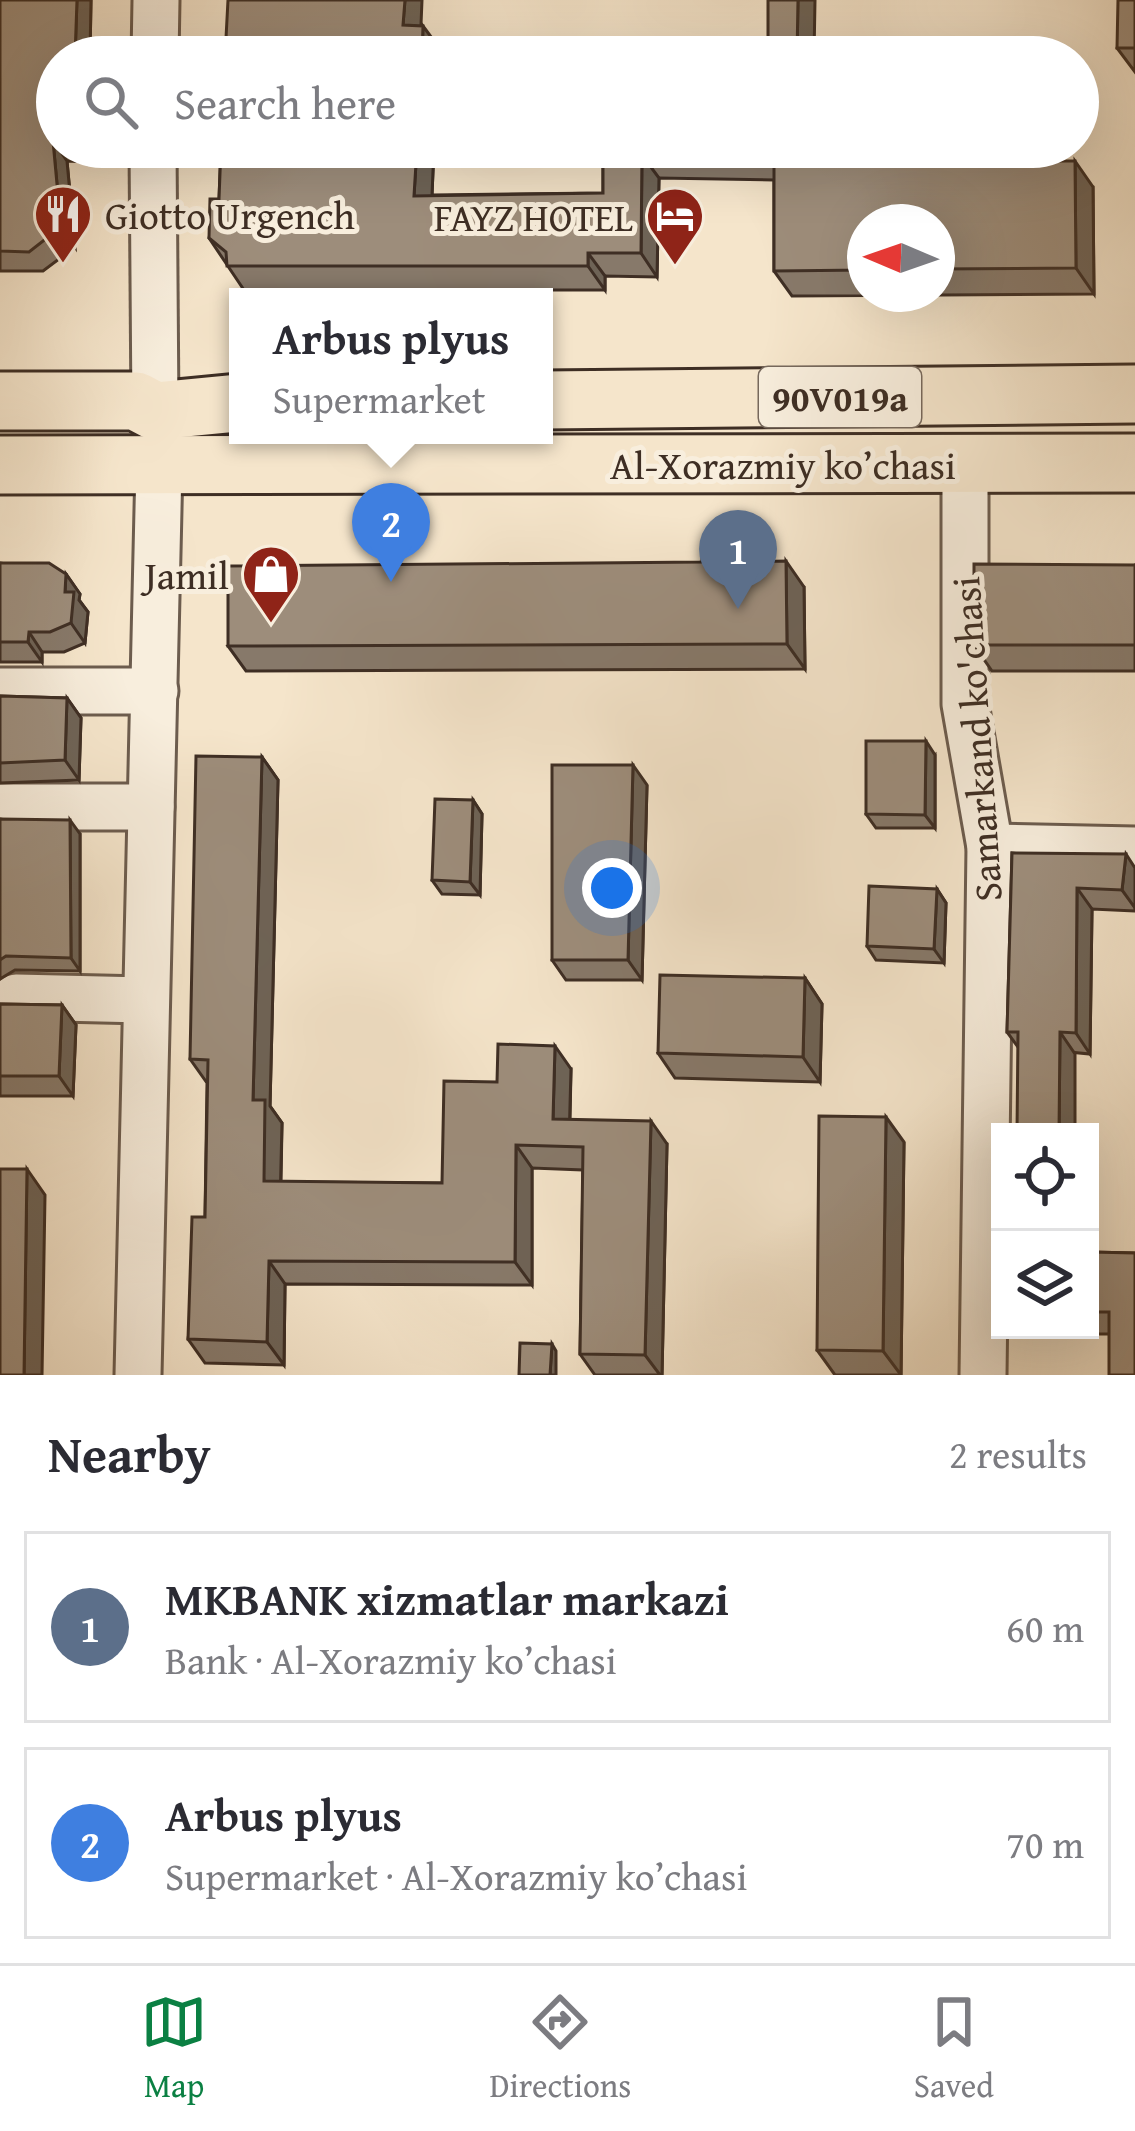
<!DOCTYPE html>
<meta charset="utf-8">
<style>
:root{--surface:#fff;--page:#f7f7f7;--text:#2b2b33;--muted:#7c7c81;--line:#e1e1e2;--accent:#0b8043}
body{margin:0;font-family:"Gentium Book Plus",serif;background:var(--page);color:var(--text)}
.controls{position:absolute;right:36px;bottom:36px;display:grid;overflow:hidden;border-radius:0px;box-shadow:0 12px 48px #0002}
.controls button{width:108px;height:108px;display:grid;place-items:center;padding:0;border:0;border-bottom:3px solid var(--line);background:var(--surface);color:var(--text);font:60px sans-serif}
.compass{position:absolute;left:847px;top:204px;width:108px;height:108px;border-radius:50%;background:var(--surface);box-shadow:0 12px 48px #0002;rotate:272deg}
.you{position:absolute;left:612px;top:888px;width:42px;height:42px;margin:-30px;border:9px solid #fff;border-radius:50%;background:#1a73e8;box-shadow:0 0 0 18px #1a73e833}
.badge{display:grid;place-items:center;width:78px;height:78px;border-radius:50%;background:var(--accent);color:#fff;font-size:39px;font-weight:700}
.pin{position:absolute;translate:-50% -99px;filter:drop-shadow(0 3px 6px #0008)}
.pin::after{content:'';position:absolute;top:63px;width:42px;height:36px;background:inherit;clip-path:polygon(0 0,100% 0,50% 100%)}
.popup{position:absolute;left:229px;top:288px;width:324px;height:156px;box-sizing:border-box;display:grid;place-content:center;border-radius:0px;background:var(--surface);filter:drop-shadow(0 3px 9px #0005);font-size:39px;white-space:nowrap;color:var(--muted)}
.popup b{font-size:45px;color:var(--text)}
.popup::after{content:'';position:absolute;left:50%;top:100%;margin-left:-24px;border:24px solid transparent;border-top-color:var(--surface)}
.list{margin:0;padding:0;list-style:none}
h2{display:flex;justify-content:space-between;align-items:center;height:156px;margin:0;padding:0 48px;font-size:51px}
h2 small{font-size:39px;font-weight:400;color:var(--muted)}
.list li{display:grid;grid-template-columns:78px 1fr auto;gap:36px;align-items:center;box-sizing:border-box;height:192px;margin:0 24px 24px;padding:0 24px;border:3px solid var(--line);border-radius:0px}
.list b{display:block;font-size:45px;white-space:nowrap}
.list p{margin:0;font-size:39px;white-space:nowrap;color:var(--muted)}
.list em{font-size:39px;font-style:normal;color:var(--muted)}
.icon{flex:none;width:66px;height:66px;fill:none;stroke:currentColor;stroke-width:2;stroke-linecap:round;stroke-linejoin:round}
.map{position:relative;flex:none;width:1135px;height:1375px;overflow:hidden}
.search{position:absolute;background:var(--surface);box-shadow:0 12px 48px #0002;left:36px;right:36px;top:36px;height:132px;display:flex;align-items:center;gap:30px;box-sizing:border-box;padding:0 42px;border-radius:66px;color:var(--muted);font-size:45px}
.sheet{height:588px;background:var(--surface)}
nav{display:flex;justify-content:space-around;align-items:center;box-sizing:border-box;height:168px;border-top:3px solid var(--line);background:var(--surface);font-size:33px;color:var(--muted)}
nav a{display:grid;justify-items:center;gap:6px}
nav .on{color:var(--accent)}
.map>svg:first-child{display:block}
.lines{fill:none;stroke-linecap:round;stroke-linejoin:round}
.minor-casing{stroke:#6c5c4e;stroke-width:51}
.major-casing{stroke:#3e2e24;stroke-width:63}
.minor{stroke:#f8eedd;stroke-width:45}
.major{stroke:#f5e5cb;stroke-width:57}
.wall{fill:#87796a;stroke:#3e2e24;stroke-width:3;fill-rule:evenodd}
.shaded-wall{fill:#6e6356;stroke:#3e2e24;stroke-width:3}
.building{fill:#9d8d7b;stroke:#3e2e24;stroke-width:3}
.labels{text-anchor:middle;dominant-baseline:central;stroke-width:10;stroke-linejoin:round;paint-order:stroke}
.shield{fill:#f8eedd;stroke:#76685c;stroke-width:3}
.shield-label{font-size:36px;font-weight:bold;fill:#3e2e24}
.poi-label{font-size:39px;fill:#3e2e24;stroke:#f8eedd;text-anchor:end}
.street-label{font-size:39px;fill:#3e2e24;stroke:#f8eedd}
</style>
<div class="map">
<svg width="1135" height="1375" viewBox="0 0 1135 1375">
<rect width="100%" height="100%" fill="#f5e5cb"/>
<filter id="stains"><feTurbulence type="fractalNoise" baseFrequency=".00167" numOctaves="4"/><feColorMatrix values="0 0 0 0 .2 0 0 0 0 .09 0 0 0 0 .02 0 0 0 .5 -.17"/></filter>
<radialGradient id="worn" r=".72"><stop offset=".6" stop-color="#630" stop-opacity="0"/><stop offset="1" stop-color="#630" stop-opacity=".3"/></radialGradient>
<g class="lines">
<defs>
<g id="minor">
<path d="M155,57L156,0"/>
<path d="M153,147L155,411"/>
<path d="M965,463V704L990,847L983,1375"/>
<path d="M0,691H155"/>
<path d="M0,807H151"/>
<path d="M990,847L1135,850"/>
<path d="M16,997L144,1000"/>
<path d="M138,1375L159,466"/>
</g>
<g id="major">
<path d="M544,400L1135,394"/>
<path d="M0,401H136L155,411L238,403"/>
<path d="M0,465L1135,463"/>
</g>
</defs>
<use href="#minor" class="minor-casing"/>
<use href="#major" class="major-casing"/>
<use href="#minor" class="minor"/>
<use href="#major" class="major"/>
</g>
<g class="wall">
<path d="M0,0H91L90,57H57V147H87L86,162L67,161L75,247L43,271H0Z"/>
<path d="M1135,0V72L1117,48Z"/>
<path d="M221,147H434L432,195L603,193V147H813V161L1093,187L1094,294L792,296L774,271V180L659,178L657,277L605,276V290H244L209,238L219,199ZM865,222H937V294H865Z"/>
<path d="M728,552L735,562L804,587L805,669L246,671L228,646L702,562Z"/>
<path d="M0,563L66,574L80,594L79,600L88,612L85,643L64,652H42V662H0Z"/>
<path d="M1135,565V671H992L974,645Z"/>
<path d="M0,696L67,698L81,718L79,780L0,783Z"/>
<path d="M935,755V828H876L866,814Z"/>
<path d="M262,757L278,780L270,1106L282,1123L281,1182L442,1183L497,1082L571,1069L570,1120L667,1144L662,1375H595L580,1354L583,1170L532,1168V1285L285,1284L284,1365L205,1363L188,1339L205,1217L207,1083L190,1059Z"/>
<path d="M647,785L642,980H566L552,960Z"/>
<path d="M473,800L482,814L480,895L442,894L432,880Z"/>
<path d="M0,819L80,834V971L15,970L0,979Z"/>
<path d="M1012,853L1135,868V911L1092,909L1090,1054L1018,1047L1007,1032Z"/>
<path d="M937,889L946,903L944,963L876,960L867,946Z"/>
<path d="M805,978L822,1004L820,1082L675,1078L658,1053Z"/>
<path d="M0,1004L62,1005L76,1025L73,1096H0Z"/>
<path d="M904,1142L901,1375H835L817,1350Z"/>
<path d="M1090,1252L1135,1253L1109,1334H1044L1042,1330H1090Z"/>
</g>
<g class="shaded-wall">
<path d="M77,0H91L90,57H75Z"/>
<path d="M405,0H422L420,49L403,25Z"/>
<path d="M798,0H815L814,57H797Z"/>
<path d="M423,26L440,49L439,57H422Z"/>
<path d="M53,141L67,161L75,247L61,227Z"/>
<path d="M76,147H87L86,162Z"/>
<path d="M417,147H434L431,219L414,196Z"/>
<path d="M796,147H813L812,180L796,157Z"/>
<path d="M642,155L659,178L657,277L641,253Z"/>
<path d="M1075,161L1093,187L1094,294L1076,268Z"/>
<path d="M588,253L605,276V290L588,266Z"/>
<path d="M786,561L804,587L805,669L787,644Z"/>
<path d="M66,574L80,594L79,600L88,612L85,643L71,623L65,592Z"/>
<path d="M29,632L42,652V662L28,642Z"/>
<path d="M67,698L81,718L79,780L65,760Z"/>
<path d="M926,741L935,755V828L925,815Z"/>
<path d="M262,757L278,780L270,1106L282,1123L280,1205L264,1181L253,1100Z"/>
<path d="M633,765L647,785L642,980L628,960Z"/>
<path d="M473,800L482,814L480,895L470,882Z"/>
<path d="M70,820L80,834V971L71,958Z"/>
<path d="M1126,854L1135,868V908L1122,890Z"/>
<path d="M1077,888L1092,909L1090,1054L1076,1033Z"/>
<path d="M937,889L946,903L944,963L934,949Z"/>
<path d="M805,978L822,1004L820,1082L803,1057Z"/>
<path d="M62,1005L76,1025L73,1096L59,1076Z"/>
<path d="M1060,1032L1075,1054V1132H1059Z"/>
<path d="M555,1046L571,1069L569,1143L553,1119Z"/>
<path d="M886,1117L904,1142L901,1375L883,1351Z"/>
<path d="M651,1121L667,1144L662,1375H660L645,1355Z"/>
<path d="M516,1145L532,1168V1285L515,1262Z"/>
<path d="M27,1169L45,1195L42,1375H24Z"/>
<path d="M269,1261L285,1284L284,1365L267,1342Z"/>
<path d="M552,1344L556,1351V1375H550Z"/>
</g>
<g class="building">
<path d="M0,0H77L75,57H57V141H53L61,227L29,252L0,251Z"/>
<path d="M228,0H405L403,25L423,26L422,57H225Z"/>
<path d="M768,0H798L797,57H768Z"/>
<path d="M1118,0H1135V48H1117Z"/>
<path d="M221,147H417L414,196L603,193V147H796V157L642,155L641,253H588V266H227L226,252L209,238L210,199H219Z"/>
<path d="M774,161H1075L1076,268L937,269V222H865V270L774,271Z"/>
<path d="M702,552H728L729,562L786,561L787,644L228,646V566L702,562Z"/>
<path d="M0,563H49L66,574L65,592H74L71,623L50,632H29L28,642H0Z"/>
<path d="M974,564L1135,565V645H974Z"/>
<path d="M0,696L67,698L65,760L0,763Z"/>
<path d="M866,741H926L925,815L866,814Z"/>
<path d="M196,756L262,757L253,1100H265L264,1181L442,1183L444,1081L497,1082L498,1044L555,1046L553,1119L651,1121L645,1355L580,1354L583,1147L516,1145L515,1262L269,1261L267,1342L188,1339L192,1217H205L208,1060L190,1059Z"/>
<path d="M552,765H633L628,960H552Z"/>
<path d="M435,799L473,800L470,882L432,880Z"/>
<path d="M0,819L70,820L71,958L6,956L0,960Z"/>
<path d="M1012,853L1126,854L1122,890L1077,888L1076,1033L1060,1032L1059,1132H1017L1018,1032H1007Z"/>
<path d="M869,886L937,889L934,949L867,946Z"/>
<path d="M660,975L805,978L803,1057L658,1053Z"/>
<path d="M0,1004L62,1005L59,1076H0Z"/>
<path d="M819,1116L886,1117L883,1351L817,1350Z"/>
<path d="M0,1169H27L24,1375H0Z"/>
<path d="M1090,1252L1135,1253V1375H1109V1312H1090Z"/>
<path d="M520,1343L552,1344L550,1375H519Z"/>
</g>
<defs>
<symbol id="restaurant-pin" viewBox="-11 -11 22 30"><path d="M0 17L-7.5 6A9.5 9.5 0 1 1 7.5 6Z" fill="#8f2418" stroke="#f8eedd"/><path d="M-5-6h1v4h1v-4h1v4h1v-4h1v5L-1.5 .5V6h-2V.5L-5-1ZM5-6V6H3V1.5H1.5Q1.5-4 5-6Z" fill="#fff"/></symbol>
<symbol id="hotel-pin" viewBox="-11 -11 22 30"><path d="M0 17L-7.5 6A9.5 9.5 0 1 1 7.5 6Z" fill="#8f2418" stroke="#f8eedd"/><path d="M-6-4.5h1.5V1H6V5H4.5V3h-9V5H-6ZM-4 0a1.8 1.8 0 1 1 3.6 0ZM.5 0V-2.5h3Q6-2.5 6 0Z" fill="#fff"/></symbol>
<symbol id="shop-pin" viewBox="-11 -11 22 30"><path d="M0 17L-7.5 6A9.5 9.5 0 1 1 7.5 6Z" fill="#8f2418" stroke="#f8eedd"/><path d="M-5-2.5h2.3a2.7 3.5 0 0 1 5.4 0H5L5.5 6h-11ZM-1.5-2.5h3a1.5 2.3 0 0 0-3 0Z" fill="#fff"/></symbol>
</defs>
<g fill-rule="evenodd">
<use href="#restaurant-pin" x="30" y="181" width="66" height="90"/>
<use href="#hotel-pin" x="642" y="183" width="66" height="90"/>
<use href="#shop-pin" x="238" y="541" width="66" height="90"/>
</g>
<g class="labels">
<rect class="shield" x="759" y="367" width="162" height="60" rx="9"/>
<g class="shield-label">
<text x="840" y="397">90V019a</text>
</g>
<g class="poi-label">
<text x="105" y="214" text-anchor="start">Giotto Urgench</text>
<text x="633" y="216">FAYZ HOTEL</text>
<text x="229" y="574">Jamil</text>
</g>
<g class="street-label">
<text x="783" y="464">Al-Xorazmiy ko’chasi</text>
<text transform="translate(976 739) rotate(-94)">Samarkand ko'chasi</text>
</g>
</g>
<rect width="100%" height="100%" filter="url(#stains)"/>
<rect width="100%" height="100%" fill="url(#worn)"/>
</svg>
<div class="controls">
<button><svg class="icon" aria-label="locate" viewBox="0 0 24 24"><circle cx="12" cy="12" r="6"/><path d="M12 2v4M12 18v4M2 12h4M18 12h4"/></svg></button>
<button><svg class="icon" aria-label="layers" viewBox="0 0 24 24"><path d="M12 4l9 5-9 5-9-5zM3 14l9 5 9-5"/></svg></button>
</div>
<svg class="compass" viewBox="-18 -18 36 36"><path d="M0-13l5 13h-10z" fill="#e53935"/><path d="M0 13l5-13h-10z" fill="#7c7c81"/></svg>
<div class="you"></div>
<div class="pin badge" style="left:738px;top:609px;background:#5c6f8a">1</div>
<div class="pin badge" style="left:391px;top:582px;background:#3f7fe0">2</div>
<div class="popup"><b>Arbus plyus</b>Supermarket</div>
<div class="search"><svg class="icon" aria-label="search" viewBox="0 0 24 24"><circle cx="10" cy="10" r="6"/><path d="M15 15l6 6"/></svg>Search here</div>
</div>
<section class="sheet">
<h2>Nearby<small>2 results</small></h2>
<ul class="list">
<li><span class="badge" style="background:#5c6f8a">1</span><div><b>MKBANK xizmatlar markazi</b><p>Bank · Al-Xorazmiy ko’chasi</p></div><em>60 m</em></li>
<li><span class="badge" style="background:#3f7fe0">2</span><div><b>Arbus plyus</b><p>Supermarket · Al-Xorazmiy ko’chasi</p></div><em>70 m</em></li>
</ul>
</section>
<nav>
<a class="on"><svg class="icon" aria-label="map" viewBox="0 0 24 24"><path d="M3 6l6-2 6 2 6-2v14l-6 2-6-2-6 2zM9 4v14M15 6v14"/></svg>Map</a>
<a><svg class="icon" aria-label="directions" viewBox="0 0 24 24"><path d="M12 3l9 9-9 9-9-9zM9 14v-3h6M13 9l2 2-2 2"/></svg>Directions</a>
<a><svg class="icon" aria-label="saved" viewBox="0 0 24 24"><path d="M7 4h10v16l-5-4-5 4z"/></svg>Saved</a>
</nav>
